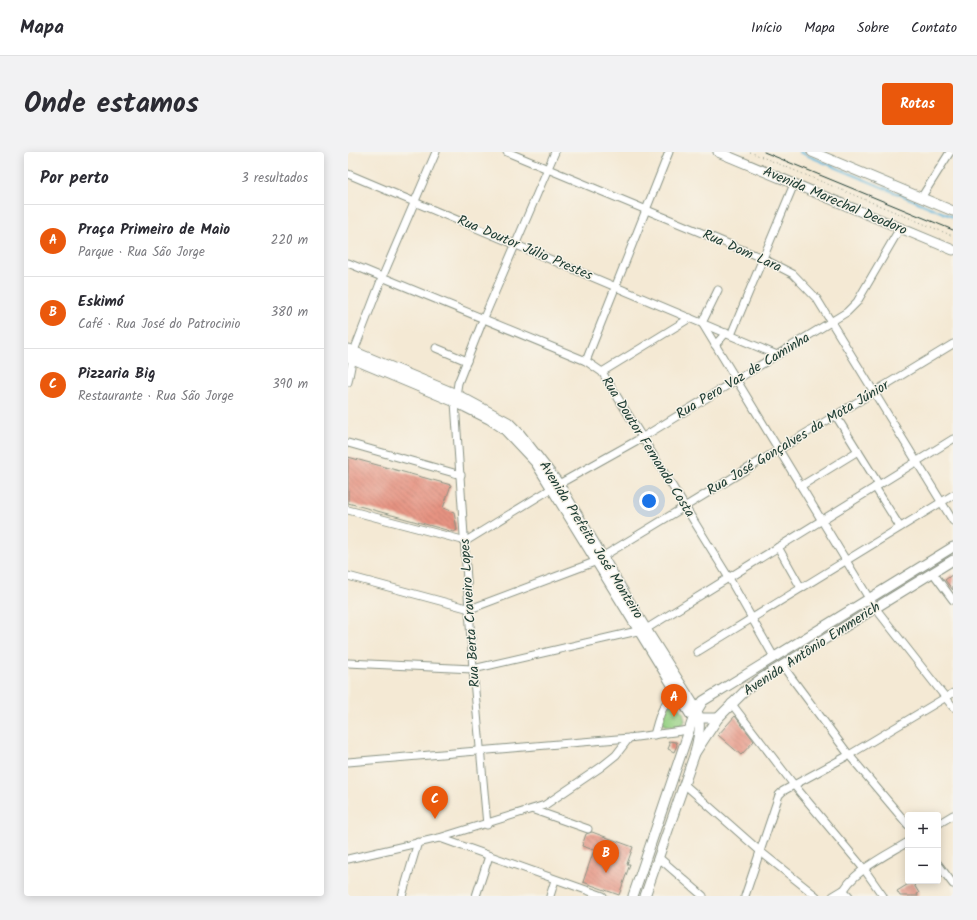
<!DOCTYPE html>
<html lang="pt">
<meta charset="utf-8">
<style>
:root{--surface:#fff;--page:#f2f2f3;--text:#2b2b33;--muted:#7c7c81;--line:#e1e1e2;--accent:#ea580c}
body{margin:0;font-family:Kalam,sans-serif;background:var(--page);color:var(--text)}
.controls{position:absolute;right:12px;bottom:12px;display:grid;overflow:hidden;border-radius:4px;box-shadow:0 2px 10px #0003}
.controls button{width:36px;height:36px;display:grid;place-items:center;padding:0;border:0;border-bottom:1px solid var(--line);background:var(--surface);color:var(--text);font:20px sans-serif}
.you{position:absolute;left:301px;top:349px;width:14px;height:14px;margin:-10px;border:3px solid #fff;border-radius:50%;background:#1a73e8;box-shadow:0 0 0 6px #1a73e833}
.badge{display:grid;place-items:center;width:26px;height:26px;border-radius:50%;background:var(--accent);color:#fff;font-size:13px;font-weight:700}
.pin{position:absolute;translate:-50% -33px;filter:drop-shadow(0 1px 2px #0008)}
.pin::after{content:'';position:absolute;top:21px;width:14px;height:12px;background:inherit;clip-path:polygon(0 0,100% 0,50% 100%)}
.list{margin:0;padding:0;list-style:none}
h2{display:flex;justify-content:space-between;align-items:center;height:52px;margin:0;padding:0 16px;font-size:17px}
h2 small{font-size:13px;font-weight:400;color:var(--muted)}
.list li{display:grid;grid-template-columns:26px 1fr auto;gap:12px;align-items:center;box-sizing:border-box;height:72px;padding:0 16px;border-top:1px solid var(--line)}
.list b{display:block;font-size:15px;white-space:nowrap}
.list p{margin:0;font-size:13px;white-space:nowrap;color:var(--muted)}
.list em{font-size:13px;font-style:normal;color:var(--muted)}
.map{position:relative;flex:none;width:605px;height:744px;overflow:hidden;border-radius:4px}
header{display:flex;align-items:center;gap:24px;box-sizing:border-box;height:56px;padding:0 20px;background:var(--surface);border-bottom:1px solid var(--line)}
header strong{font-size:19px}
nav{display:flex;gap:22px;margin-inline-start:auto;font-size:14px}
.intro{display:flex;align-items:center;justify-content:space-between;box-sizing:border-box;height:96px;padding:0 24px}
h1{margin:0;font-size:28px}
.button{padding:10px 18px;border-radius:4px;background:var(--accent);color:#fff;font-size:14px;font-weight:700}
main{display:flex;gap:24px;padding:0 24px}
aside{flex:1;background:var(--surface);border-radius:4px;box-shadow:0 2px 10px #0003}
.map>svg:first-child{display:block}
.park{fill:url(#park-crowns);stroke:#5c885d}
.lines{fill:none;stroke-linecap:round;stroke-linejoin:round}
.stream{stroke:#61b8de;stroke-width:2}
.building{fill:url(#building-back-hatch)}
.minor-casing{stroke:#8a9384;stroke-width:9}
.major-casing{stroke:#8a9384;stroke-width:11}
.path{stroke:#8a9384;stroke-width:1;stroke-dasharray:1 3;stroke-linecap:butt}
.minor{stroke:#fff;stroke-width:7}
.major{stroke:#fff;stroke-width:9}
.tram{stroke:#1f3d34;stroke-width:1}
.labels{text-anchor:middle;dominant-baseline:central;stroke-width:3;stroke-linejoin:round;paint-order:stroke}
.street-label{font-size:14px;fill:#1f3d34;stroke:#f7f3e8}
</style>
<header>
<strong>Mapa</strong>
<nav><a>Início</a><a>Mapa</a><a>Sobre</a><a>Contato</a></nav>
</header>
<div class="intro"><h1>Onde estamos</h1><a class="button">Rotas</a></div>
<main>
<aside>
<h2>Por perto<small>3 resultados</small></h2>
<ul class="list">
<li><span class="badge">A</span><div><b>Praça Primeiro de Maio</b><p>Parque · Rua São Jorge</p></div><em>220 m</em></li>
<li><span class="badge">B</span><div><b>Eskimó</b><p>Café · Rua José do Patrocinio</p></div><em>380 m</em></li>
<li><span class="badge">C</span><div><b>Pizzaria Big</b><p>Restaurante · Rua São Jorge</p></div><em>390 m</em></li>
</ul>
</aside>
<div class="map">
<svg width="605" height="744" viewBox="0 0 605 744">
<defs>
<pattern id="park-crowns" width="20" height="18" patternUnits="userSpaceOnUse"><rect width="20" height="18" fill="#98d286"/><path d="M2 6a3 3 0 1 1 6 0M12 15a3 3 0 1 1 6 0" fill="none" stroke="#7bac6e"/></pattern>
<pattern id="building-back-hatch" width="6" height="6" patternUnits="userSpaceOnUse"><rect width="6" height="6" fill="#e69382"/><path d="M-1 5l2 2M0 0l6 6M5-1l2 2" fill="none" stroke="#ba796b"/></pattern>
</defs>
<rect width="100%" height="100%" fill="#f7f3e8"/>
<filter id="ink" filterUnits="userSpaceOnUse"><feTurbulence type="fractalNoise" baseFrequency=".025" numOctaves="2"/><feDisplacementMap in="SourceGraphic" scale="8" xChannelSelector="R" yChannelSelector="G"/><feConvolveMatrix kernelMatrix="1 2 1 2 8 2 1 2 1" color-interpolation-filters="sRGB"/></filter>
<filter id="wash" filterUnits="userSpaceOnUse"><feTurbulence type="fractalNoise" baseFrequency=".012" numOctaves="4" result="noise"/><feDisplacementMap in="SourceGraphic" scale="16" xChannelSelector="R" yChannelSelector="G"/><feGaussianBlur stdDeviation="0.9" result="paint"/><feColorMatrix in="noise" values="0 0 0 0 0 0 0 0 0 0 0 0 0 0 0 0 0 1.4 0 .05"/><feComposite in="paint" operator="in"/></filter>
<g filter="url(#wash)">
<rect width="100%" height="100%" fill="#f4e9d4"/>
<path class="park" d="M328,551L335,560L337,569L334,573L326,575L316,573L314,569L321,552Z"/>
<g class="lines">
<path class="stream" d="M451,0L605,65"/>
</g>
<g id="blocks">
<g class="building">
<path d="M0,305L103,333L95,356L106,360L109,378L106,380L0,351Z"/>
<path d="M605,422V438L597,428Z"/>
<path d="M387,564L406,589L393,603L370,583Z"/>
<path d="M320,589L328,590L329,593L326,600L320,597L322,592Z"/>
<path d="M244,680L285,695L279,712H282L271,743L235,730L246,698L234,694L238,682Z"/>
<path d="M562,731H565L571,741L569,742L570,744H552L549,739Z"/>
</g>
</g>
</g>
<g filter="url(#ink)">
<use href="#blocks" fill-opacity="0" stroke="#8a9384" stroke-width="1"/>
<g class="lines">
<defs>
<g id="minor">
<path d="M159,0L414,106L445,122L469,147L605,369"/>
<path d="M0,22L429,203"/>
<path d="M573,46L602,0"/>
<path d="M0,111L238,209L254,220L381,426L426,505"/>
<path d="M370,138L354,171L525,453L605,555"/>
<path d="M383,183L446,32"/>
<path d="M367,193L378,181"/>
<path d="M88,196L119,209"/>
<path d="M238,209L321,0"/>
<path d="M254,220L342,166"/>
<path d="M0,230L6,199L34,126L88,0"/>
<path d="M488,264L531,333"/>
<path d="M0,291L113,323"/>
<path d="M453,334L510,299"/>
<path d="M527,335L552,375"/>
<path d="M0,358L118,389L211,332L295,285L499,160L509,150L552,76"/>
<path d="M430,395L453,436"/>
<path d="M585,421L605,448"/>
<path d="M0,424L122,457L244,411L605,192"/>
<path d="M349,500L605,343"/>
<path d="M0,511L125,517L298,477L605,287"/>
<path d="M434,513L501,603L560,673"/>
<path d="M383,551L446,633L516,717L535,744"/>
<path d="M306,583C311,565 313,552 329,541"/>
<path d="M0,610L281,586L341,578"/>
<path d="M336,632L413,700L468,744"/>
<path d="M186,658L240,677"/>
<path d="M590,672L605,663"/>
<path d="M139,673L125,517L107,250L110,231L135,168L207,0"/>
<path d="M92,686L255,744"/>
<path d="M310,705L355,744"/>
<path d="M0,707L91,686L197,653L253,615L268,603L281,586"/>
<path d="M590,712L605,732"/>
<path d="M54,744L70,690"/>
<path d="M128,744L141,704"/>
<path d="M202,744L207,728"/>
<path d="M397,744L431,643L435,639L501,603L605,541"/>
<path d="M485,744L495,738L501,744"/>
<path d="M493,744C502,720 539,703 560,690"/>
</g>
<g id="major">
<path d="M370,0L605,98"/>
<path d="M464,0L605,59"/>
<path d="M0,197L108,242L160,270L172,282L211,332L298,477L349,558C354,572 350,587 347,601"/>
<path d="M0,205L107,250L141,267L156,277L188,311L342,562L353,566H370"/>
<path d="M285,744L346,564L355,549L605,395"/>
<path d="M297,744L347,601L370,566L398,538L414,526L605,408"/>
</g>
</defs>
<use href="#minor" class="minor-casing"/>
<use href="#major" class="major-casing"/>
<path class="path" d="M402,0L605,84"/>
<use href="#minor" class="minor"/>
<use href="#major" class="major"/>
<path class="tram" d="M416,0L605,78"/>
</g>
</g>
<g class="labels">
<g class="street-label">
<text transform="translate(487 49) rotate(23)">Avenida Marechal Deodoro</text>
<text transform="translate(177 96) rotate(23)">Rua Doutor Júlio Prestes</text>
<text transform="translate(394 99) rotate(24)">Rua Dom Lara</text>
<text transform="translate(395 224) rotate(-31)">Rua Pero Vaz de Caminha</text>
<text transform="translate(450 286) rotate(-31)">Rua José Gonçalves da Mota Júnior</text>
<text transform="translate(300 295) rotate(58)">Rua Doutor Fernando Costa</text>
<text transform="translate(243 388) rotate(58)">Avenida Prefeito José Monteiro</text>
<text transform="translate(122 461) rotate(-94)">Rua Berta Craveiro Lopes</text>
<text transform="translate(464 497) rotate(-33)">Avenida Antônio Emmerich</text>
</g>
</g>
</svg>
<div class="controls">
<button>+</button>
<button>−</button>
</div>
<div class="you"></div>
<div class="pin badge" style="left:326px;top:565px">A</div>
<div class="pin badge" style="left:258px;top:721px">B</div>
<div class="pin badge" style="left:87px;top:667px">C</div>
</div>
</main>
